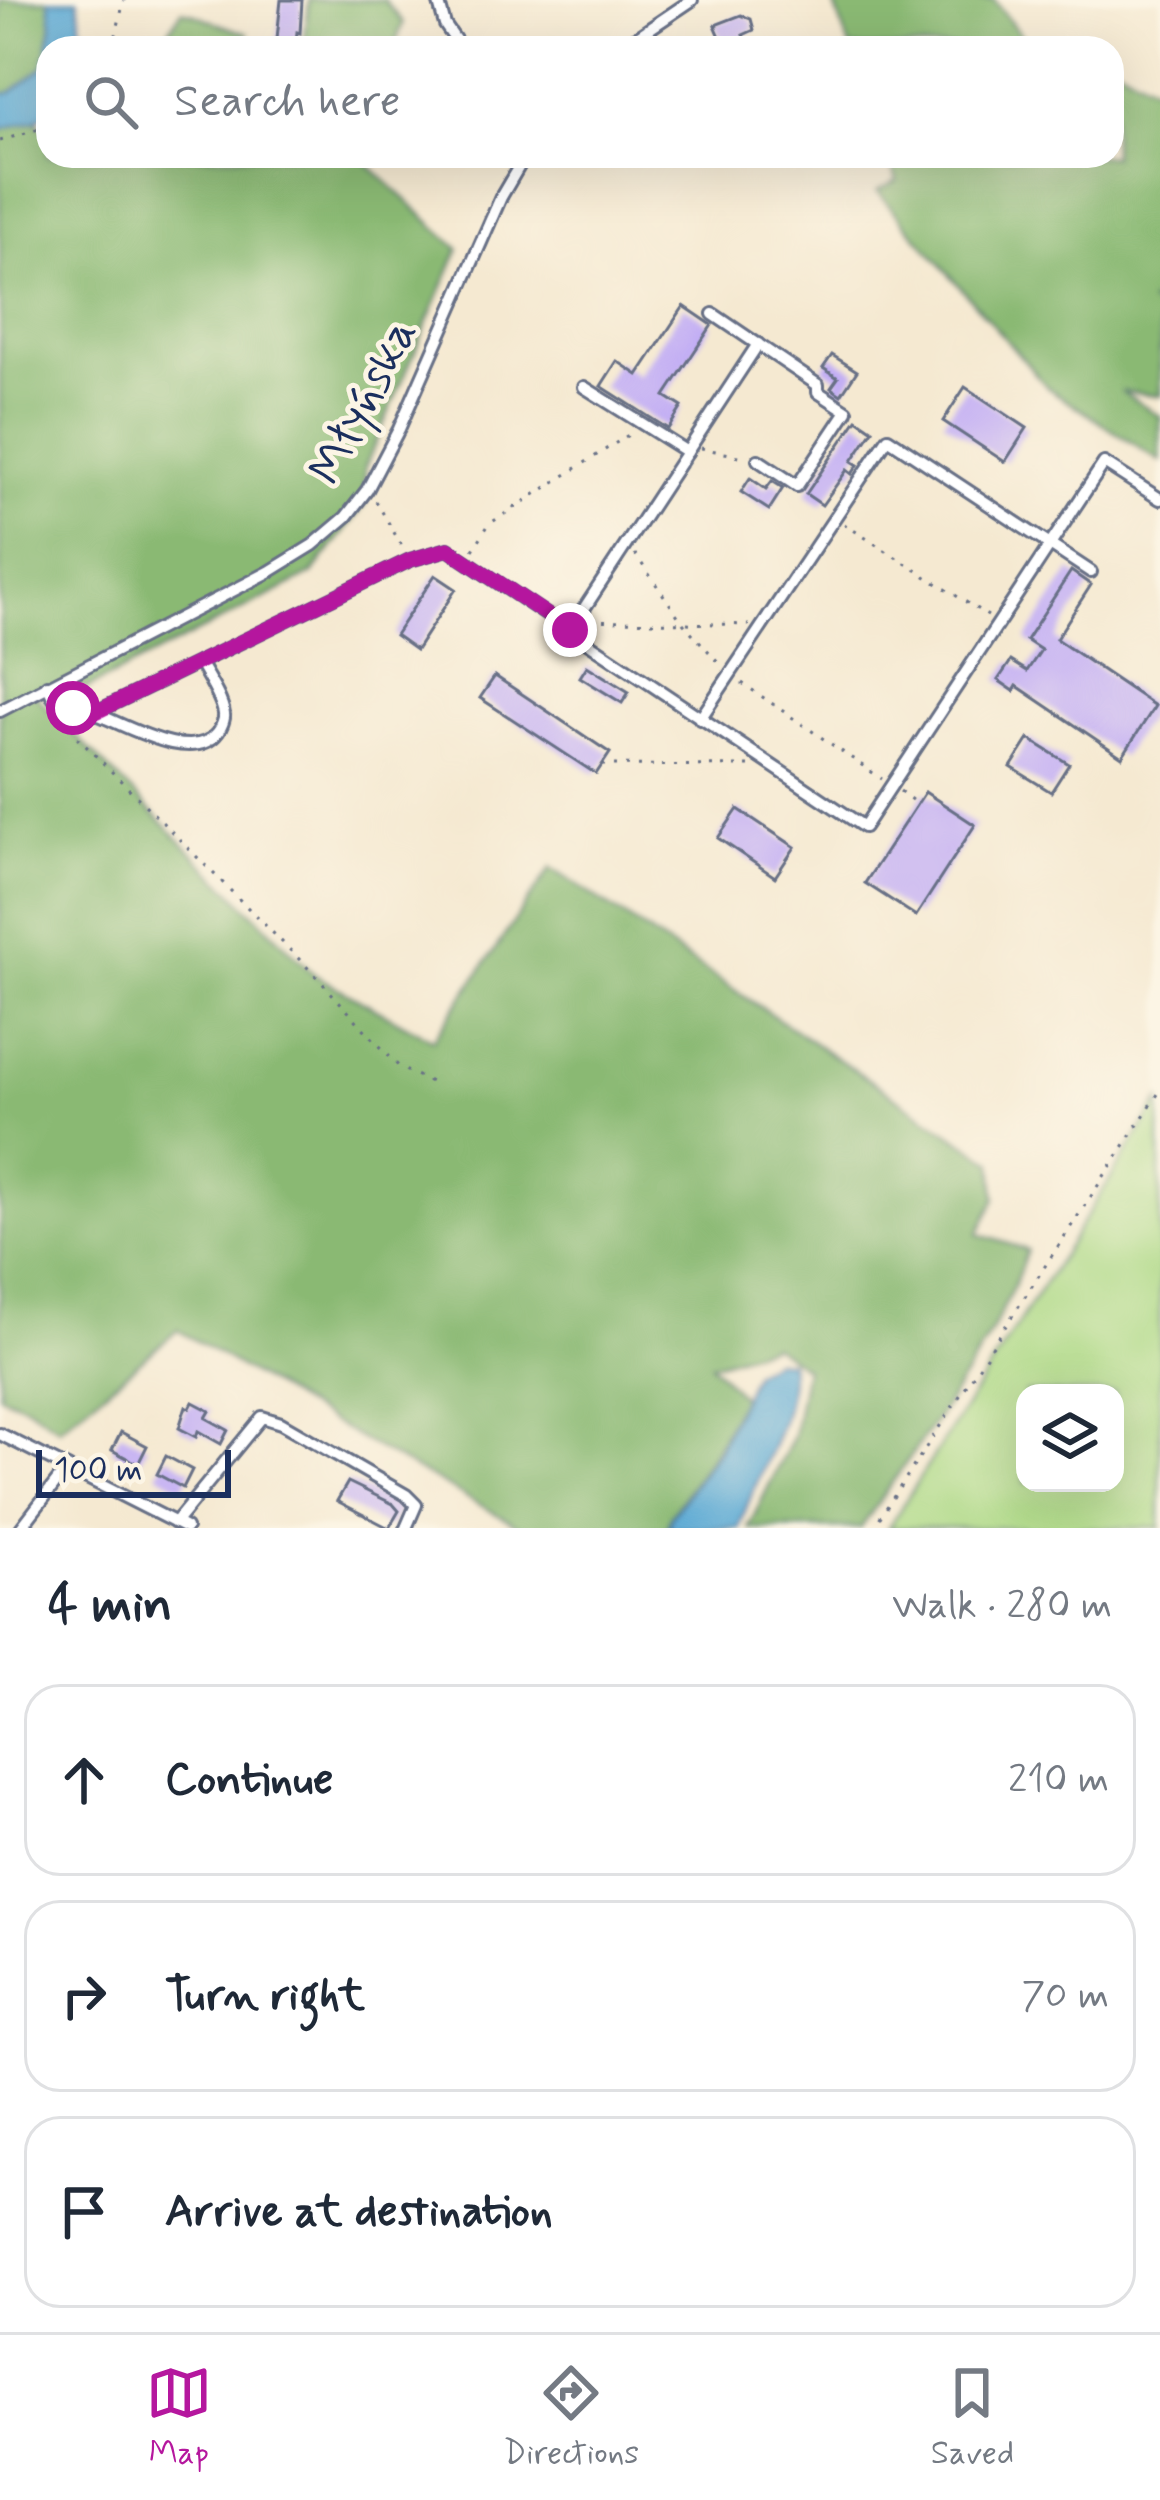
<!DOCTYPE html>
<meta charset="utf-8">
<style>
:root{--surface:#fff;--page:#f2f2f3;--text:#1f2937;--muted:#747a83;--line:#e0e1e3;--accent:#b5179e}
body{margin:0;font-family:Mynerve,sans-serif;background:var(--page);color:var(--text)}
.controls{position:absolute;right:36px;bottom:36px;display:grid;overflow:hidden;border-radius:24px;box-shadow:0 12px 48px #0002}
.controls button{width:108px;height:108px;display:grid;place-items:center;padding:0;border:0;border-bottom:3px solid var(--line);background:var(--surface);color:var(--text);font:60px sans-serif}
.scale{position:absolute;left:36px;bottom:30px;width:195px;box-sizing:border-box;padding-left:12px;border:6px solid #1b2f5e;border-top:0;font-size:33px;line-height:42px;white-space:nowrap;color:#1b2f5e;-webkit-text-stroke:9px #fcf5e5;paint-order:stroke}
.stop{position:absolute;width:36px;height:36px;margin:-27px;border:9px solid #b5179e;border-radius:50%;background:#fff}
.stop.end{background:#b5179e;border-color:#fff;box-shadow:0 3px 12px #0008}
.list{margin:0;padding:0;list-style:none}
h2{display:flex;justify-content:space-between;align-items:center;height:156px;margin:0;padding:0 48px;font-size:51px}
h2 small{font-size:39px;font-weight:400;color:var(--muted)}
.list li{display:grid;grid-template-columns:78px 1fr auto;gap:36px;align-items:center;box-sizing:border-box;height:192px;margin:0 24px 24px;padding:0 24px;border:3px solid var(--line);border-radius:36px}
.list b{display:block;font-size:45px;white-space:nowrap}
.list em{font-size:39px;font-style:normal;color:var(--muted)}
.icon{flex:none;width:66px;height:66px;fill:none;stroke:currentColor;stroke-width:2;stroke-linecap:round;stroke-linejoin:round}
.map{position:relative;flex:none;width:1160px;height:1528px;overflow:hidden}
.search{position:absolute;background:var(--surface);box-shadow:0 12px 48px #0002;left:36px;right:36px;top:36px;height:132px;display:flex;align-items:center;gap:30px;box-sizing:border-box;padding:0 42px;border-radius:36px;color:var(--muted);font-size:45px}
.sheet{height:804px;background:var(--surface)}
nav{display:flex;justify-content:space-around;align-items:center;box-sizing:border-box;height:168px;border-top:3px solid var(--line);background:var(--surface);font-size:33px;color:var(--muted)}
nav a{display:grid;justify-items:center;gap:6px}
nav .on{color:var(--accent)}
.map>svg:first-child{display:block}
.green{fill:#add986;stroke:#648472;stroke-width:3;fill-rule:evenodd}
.forest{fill:#8ab973;stroke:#527468;stroke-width:3}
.water{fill:#5aa9d4;stroke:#3a6c99;stroke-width:3}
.building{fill:#c2aef4}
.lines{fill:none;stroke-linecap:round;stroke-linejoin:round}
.minor-casing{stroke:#677086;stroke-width:16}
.path{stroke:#677086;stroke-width:3;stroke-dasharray:3 9;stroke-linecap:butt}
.minor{stroke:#fff;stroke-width:10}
.route{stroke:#b5179e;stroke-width:15}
.labels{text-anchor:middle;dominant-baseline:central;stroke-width:10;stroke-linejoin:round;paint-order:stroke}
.street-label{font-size:48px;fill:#1b2f5e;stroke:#fcf5e5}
</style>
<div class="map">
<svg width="1160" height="1528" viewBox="0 0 1160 1528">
<rect width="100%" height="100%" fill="#fcf5e5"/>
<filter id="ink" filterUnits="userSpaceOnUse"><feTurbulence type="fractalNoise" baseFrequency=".00833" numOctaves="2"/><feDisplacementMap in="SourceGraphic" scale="24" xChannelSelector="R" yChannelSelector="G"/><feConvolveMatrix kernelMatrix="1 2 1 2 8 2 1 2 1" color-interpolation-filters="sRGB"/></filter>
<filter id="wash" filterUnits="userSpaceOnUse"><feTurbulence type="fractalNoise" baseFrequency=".004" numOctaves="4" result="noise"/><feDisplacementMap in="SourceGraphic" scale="48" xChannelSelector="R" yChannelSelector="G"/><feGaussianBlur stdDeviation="2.7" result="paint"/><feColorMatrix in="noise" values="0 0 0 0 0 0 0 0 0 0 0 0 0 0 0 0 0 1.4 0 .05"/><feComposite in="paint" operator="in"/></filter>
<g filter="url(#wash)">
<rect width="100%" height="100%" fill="#f5e9d1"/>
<path class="green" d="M1160,1101V1528H888ZM1025,1393H1115V1483H1025Z"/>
<g class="forest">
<path d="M0,0H49L52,25L44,67L10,93L0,95Z"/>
<path d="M309,0H384L403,23L394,48H304Z"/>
<path d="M833,0H994L1023,38L1085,48H850Z"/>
<path d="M182,10C205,16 224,28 247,33L250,48H169L168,32Z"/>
<path d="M1112,63L1160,90V296L1150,303L1160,312V396L1121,391L1160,416V461L1048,388L877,191L897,181L889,156H1112Z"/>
<path d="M36,120L48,135V156H359L459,249L365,467V504L312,574L88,688L34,694L315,975L433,1040L551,868L993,1162L996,1199L978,1234L1027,1250C997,1346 917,1443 861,1528H748L793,1436L805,1368L773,1345L711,1364L742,1397L716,1448L670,1517L667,1528H522L360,1439L178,1330L59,1428L25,1405L0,1395V129Z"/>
</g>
<g class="water">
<path d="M49,0H78L84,48H48V112L36,120L0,129V94L11,93L44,67L52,25Z"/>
<path d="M774,1360L789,1361C797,1417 755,1475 739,1528H668L671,1517L718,1450L754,1371Z"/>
</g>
<g id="blocks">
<g class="building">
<path d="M281,0H302L300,33L297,32L295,48H276Z"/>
<path d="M741,15L751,19L754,30L743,35L748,48H725L715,25Z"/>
<path d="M684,306L712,325L665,396L682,407L668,429L601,386L617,361L638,375Z"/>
<path d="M832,355L857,371L841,395L831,388L838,378L823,368Z"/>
<path d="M965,387L1027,428L1005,462L943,421Z"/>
<path d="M857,419L873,430L852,461L858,465L852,474L847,470L822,505L806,494Z"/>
<path d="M750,478L766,489L772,481L783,488L769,510L741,492Z"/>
<path d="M1071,571L1091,585L1056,639L1155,706L1122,757L1017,686L1014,691L998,680L1011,661L1027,671L1041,650L1026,640Z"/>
<path d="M435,575L456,589L416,650L395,635Z"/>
<path d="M587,666L629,692L622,703L580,677Z"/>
<path d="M495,676L610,753L596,774L480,698Z"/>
<path d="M1029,739L1069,764L1051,792L1011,767Z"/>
<path d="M925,792L975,825L916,916L865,883Z"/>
<path d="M738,809L795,847L775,877L718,838Z"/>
<path d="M193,1402L210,1411L206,1418L228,1430L221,1444L198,1431L196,1437L179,1428L186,1406L190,1408Z"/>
<path d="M121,1432L147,1446L138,1464L112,1450Z"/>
<path d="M166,1456L192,1470L183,1488L157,1474Z"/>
<path d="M348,1482L393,1504L399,1511L389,1528L337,1501Z"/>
</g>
</g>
</g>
<g filter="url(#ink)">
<use href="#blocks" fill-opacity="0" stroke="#677086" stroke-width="3"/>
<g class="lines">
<defs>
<g id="minor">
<path d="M438,0L445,25L461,48"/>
<path d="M621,48L692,0"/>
<path d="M713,314L818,385V392L847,411L797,486L758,460"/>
<path d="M584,387L687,452"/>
<path d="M570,630L758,344"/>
<path d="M47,685L54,699L94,713L410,560L448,549L864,827L1104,463L1160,499"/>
<path d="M0,711L269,572L313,545L346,517L367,490L399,429L501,197L525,156"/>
<path d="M94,713C124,724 193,766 218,732C221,728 225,719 224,714C222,698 207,677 199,662"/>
<path d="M700,719L888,438L1091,572"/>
<path d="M0,1434L186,1528"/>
<path d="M175,1523L262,1417L281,1423L406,1495L416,1505L406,1528"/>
<path d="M21,1528L67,1468"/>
</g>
</defs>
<use href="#minor" class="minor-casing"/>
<g class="path">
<path d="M113,48L124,0"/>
<path d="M0,141L48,126"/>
<path d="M701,448L744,457"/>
<path d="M376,501L404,550"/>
<path d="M844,524L988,616"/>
<path d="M473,550L489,524L633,432"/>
<path d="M635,554L683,623L721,665"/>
<path d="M591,620L749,625"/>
<path d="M742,683L882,779"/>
<path d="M72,715L73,733L315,975L400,1068L435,1084"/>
<path d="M602,765L751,766"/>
<path d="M900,791L917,804"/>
<path d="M873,1528L1160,1091"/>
</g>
<use href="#minor" class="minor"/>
</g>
</g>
<g class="lines" filter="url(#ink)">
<path class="route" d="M73,708L94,713L410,560L448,549L570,630"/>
</g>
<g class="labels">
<g class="street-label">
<text transform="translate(364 402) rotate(-63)">Młyńska</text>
</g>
</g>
</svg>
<div class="controls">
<button><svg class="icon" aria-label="layers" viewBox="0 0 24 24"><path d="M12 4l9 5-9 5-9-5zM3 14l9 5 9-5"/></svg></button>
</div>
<div class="scale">100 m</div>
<div class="stop" style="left:73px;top:708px"></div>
<div class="stop end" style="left:570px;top:630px"></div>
<div class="search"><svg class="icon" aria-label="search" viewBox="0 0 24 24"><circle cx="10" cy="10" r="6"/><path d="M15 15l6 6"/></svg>Search here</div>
</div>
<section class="sheet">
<h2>4 min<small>Walk · 280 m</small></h2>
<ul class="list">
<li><svg class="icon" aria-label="ahead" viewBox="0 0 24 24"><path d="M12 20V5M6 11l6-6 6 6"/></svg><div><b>Continue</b></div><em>210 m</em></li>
<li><svg class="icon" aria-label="right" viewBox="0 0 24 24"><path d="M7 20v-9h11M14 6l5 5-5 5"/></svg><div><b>Turn right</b></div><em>70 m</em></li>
<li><svg class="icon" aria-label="arrive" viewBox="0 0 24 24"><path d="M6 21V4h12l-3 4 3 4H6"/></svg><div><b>Arrive at destination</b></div></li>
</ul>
</section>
<nav>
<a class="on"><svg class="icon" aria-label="map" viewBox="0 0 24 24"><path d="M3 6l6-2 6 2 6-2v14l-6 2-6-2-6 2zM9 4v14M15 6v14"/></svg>Map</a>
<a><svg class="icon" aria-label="directions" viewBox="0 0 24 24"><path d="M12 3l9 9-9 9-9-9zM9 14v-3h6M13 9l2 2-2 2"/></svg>Directions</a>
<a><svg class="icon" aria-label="saved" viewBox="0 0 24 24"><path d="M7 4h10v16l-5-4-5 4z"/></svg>Saved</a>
</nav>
